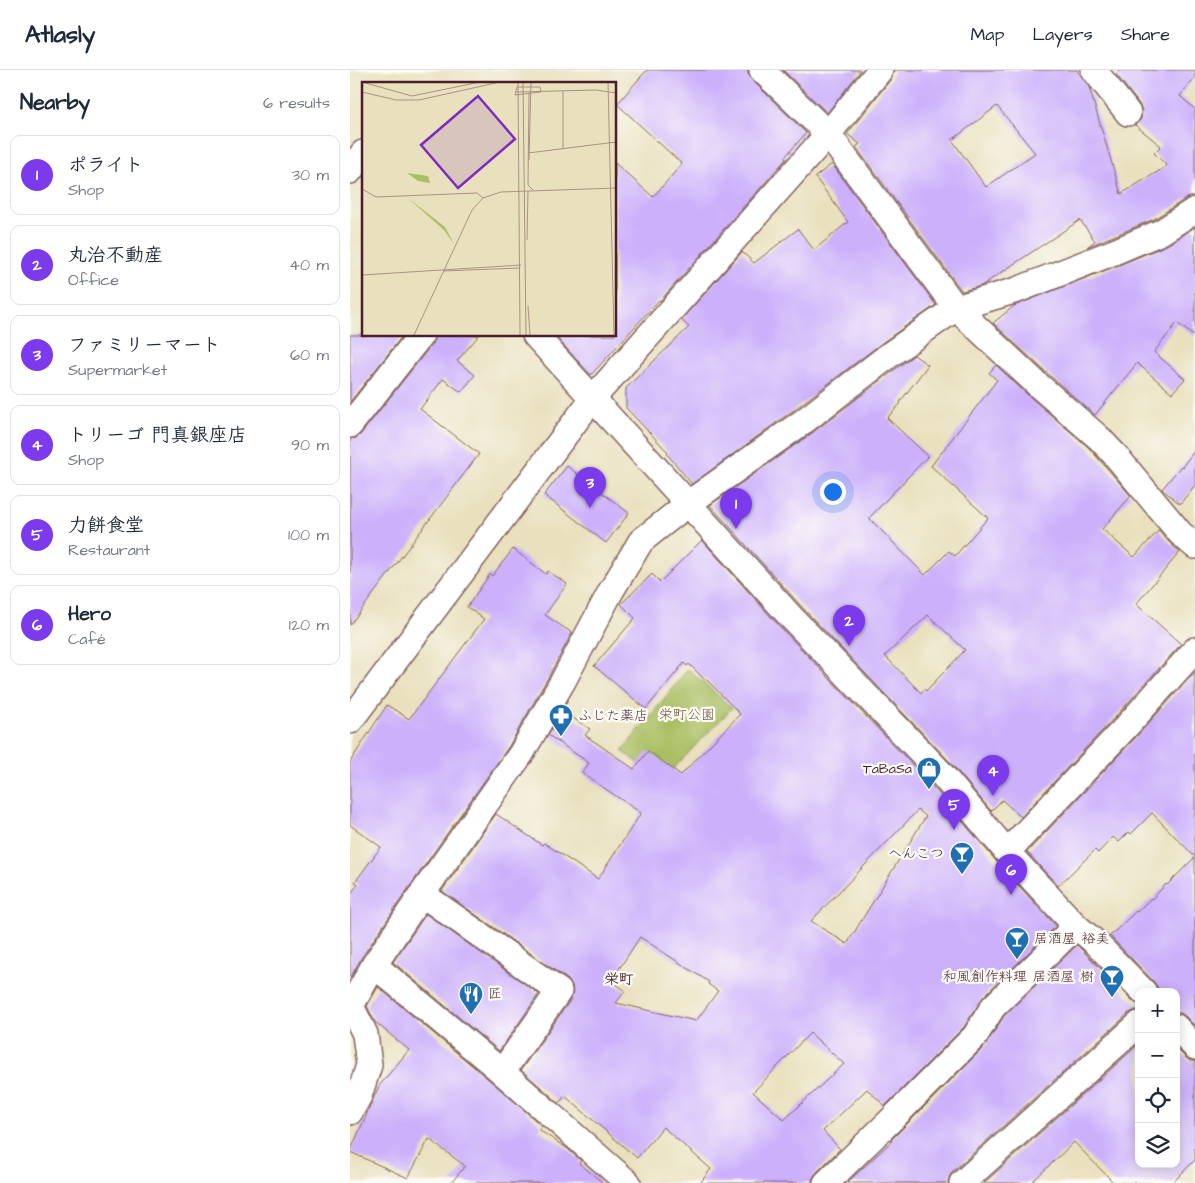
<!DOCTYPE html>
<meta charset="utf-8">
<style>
:root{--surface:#fff;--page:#f6f6f7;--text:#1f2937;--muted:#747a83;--line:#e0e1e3;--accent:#7c3aed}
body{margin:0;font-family:"Architects Daughter","Klee One",sans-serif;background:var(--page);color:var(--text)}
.controls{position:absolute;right:15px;bottom:15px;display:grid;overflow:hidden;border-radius:10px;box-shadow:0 2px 12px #0003}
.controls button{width:45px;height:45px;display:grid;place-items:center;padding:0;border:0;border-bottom:1px solid var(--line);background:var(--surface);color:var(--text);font:25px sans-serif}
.you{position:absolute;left:482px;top:421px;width:18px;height:18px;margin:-12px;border:4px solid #fff;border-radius:50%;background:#1a73e8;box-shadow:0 0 0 8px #1a73e833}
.badge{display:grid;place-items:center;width:32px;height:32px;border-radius:50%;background:var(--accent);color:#fff;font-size:16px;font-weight:700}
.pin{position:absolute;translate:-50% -41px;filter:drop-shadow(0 1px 2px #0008)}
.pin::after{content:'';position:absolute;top:26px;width:18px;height:15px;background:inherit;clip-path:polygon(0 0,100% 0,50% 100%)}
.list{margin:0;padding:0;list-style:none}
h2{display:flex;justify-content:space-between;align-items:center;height:65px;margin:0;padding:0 20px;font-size:21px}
h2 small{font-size:16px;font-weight:400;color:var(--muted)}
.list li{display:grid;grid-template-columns:32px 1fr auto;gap:15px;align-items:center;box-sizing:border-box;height:80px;margin:0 10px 10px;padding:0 10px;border:1px solid var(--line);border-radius:10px}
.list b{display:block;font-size:19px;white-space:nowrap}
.list p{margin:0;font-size:16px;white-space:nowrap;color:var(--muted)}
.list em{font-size:16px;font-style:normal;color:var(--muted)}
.icon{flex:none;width:28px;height:28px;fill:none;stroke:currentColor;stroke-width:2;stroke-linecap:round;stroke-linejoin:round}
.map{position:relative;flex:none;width:845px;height:1113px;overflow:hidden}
header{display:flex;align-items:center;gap:30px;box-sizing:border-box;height:70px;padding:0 25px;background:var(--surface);border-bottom:1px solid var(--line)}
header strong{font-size:24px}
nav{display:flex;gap:28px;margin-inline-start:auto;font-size:18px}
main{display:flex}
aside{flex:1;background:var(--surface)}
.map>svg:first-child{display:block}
.green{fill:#aabf64;stroke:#7a6f48}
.building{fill:#ccb0fb;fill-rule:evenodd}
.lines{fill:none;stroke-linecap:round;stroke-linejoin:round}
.minor-casing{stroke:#82635e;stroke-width:28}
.minor{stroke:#fff;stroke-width:25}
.labels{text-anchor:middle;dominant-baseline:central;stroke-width:4.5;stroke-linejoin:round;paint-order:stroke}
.park-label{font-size:14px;fill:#6c573f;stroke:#fdfcf7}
.poi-label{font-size:14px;fill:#4a1f2b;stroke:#fdfcf7;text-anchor:start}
.neighbourhood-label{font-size:15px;font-weight:bold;fill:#4a1f2b;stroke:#fdfcf7}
.inset-road{fill:none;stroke:#a99383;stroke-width:1}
.view{fill:#7b2cbf;fill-opacity:0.15;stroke:#7b2cbf;stroke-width:2.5}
.inset-edge{fill:none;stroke:#4a1f2b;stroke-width:2.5}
</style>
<header>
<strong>Atlasly</strong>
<nav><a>Map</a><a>Layers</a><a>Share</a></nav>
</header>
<main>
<aside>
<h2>Nearby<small>6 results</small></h2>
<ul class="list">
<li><span class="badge">1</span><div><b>ポライト</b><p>Shop</p></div><em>30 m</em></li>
<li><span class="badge">2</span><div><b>丸治不動産</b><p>Office</p></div><em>40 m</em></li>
<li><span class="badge">3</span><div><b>ファミリーマート</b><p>Supermarket</p></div><em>60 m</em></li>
<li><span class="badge">4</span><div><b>トリーゴ 門真銀座店</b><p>Shop</p></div><em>90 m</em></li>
<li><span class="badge">5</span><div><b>力餅食堂</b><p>Restaurant</p></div><em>100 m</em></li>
<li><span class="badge">6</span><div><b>Hero</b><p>Café</p></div><em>120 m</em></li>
</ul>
</aside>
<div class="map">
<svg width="845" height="1113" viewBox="0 0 845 1113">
<rect width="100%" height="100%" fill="#fdfcf7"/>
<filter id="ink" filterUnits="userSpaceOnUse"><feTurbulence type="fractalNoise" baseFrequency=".02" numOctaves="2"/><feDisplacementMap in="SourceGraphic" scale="10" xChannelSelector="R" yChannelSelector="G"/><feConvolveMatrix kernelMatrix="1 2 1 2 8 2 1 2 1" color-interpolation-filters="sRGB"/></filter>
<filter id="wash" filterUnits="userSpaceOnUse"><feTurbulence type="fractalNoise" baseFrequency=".0096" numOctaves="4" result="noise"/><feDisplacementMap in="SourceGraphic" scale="20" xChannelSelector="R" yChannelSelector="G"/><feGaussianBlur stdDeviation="1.12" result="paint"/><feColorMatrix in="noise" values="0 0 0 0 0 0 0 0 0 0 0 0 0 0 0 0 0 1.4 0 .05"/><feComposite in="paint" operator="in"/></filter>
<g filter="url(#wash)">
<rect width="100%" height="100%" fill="#e9e0bd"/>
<path class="green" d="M338,599L382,638L312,710L272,681Z"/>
<g id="blocks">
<g class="building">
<path d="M297,0H398V4L402,10L456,63L435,87L436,89L310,231L309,230L241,305L204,265H265V93L303,127L332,94L267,34Z"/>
<path d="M433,0H511L477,43Z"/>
<path d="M544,0H727L739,17L771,124L817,96L804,83L811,76L785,55L791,49L792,40L789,34L766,4L770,0H845V7L830,26L845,39V126L837,128L804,149L737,177L745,171L730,150L631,216L612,221L506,77L510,74L497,64L541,9ZM647,36L685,83L636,117L602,70Z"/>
<path d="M482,94L586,235L533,272L445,339L342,414L317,384L318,382L276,338V318L339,257L331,250L392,182L404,193L448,159L464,180L498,152L465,107Z"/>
<path d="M845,157V267L827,253L804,282L835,309L822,323L787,293L745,345L698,304L643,253L664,236L769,195L817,175Z"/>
<path d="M0,265H53L0,332Z"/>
<path d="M85,265H129L107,291L125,305L111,322L93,309L70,339L129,384L0,555V369L6,368L11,364L82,274Z"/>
<path d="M564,285L578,295L550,332L551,333L537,348L578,386L519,448L575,505L599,481L605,486L638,448L581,396L647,310L639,303L646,295L679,326L738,377L755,396L781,426L752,459L784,487L809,460L819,472L830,482L786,534L831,574L764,648L671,747L652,730L641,741L599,691L452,537L360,435L462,363ZM578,545L615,580L576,621L574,619L571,623L535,586Z"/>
<path d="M845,380V415L830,434L812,419L831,396L832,397Z"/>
<path d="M217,396L279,443L256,473L194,425Z"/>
<path d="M352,470L430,557L578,711L646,791L706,856L633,927L614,957L535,1036L517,1019L473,1061L490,1079L466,1103L462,1109V1113H350L361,1099L313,1057L287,1088L215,1026L209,1033L171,1000L221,929L223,922L222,915L217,909L92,821L146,744L192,775L194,773L248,809L291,743L232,703L239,693L198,665L212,641L240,659L235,665L284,699L298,681L331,705L390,644L355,608L354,609L339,594L337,596L334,593L296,639L244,596L285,548L271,534L302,504L310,512ZM568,740L576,746L497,874L461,851ZM290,867L359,912L358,914L368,921L346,951L266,933L275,921L261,911ZM460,963L494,994L434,1050L403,1022Z"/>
<path d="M163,479L196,504L198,501L217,514L195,545L222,563L200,604L159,676L60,816L12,887L0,908V825L8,814L5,812L31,777L0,755V692L37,635L59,649L134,549L117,537L140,504L142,506Z"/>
<path d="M845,602V956L836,947L831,943H826V922H808V918L804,912L760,866L786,841L787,842L801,828L802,829L816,814L817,815L845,787L802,743L781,764L779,762L769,772L763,767L748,783L745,780L708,816L677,782L785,668Z"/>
<path d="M76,844L189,924L149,981L43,892Z"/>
<path d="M727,875L784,932L789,935V940H786L779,943L602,1102L599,1108L598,1113H497L542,1071L541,1070L635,976L654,946Z"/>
<path d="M28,917L143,1013L192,1056L189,1060L218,1079L231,1091L229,1093L253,1113H101L115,1096L79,1069L58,1108L0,1082L29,1016L59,980L25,952L17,936Z"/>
<path d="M789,974V1094H826V978L835,987L840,991H845V1090L822,1113H764L724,1072L681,1113H634Z"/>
</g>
</g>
</g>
<g filter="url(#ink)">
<use href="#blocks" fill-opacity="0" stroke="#82635e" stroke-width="1"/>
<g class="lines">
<defs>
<g id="minor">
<path d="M412,0L478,64L606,238L688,315L748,367L766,386L830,463L845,476"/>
<path d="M744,0L778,43"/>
<path d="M0,101L13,83"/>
<path d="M185,265L441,547L589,701L657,782L726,856L746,873L794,922"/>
<path d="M0,355L71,265"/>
<path d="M0,651L243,328L478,64L530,0"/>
<path d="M657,782L775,658L845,580"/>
<path d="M72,824L209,921L152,1002"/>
<path d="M24,895L152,1002L278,1113"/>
<path d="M826,957L845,977"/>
<path d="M0,1042L9,1026L19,995L15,964L1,936L24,895L72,824L171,684L213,611L261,521L291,471L339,433L454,351L542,283L606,238L667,220L764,182L811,162L845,140"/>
<path d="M476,1113L540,1051L625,966L643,937L726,856"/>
<path d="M612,1113L789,954"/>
</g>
</defs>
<use href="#minor" class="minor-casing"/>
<use href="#minor" class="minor"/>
</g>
</g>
<defs>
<symbol id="pharmacy-pin" viewBox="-11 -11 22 30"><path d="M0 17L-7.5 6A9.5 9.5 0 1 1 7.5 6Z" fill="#1f6fb2" stroke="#fdfcf7"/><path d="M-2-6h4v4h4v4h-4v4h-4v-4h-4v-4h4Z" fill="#fff"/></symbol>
<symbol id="shop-pin" viewBox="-11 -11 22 30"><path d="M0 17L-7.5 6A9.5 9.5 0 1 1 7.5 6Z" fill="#1f6fb2" stroke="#fdfcf7"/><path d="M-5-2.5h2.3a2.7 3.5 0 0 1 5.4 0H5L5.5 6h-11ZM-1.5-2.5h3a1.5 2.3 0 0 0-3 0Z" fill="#fff"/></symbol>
<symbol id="bar-pin" viewBox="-11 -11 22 30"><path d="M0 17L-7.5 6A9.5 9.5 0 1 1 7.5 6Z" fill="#1f6fb2" stroke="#fdfcf7"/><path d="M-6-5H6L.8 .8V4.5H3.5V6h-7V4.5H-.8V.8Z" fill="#fff"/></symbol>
<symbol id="restaurant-pin" viewBox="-11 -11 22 30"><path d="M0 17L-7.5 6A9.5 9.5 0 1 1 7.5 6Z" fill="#1f6fb2" stroke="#fdfcf7"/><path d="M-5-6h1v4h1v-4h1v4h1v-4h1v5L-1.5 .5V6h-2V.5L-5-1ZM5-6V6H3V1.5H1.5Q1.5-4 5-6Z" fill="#fff"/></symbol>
</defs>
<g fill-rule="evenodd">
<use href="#pharmacy-pin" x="197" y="632" width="28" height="38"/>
<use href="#shop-pin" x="565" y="685" width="28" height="38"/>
<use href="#bar-pin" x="598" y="770" width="28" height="38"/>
<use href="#bar-pin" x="653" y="855" width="28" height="38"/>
<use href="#bar-pin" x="748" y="893" width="28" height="38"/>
<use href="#restaurant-pin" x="107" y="910" width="28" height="38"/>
</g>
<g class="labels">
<g class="park-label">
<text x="337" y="645">栄町公園</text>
</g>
<g class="poi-label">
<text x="228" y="646">ふじた薬店</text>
<text x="562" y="699" text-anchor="end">TaBaSa</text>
<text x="594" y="784" text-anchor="end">へんこつ</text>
<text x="684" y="869">居酒屋 裕美</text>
<text x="744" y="907" text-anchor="end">和風創作料理 居酒屋 樹</text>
<text x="138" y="924">匠</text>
</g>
<g class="neighbourhood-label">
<text x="269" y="909">栄町</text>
</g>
</g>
<g transform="translate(12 12)">
<rect width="254" height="254" fill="#e9e0bd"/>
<path d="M45,91L66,94L68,101L56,99ZM46,116L83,145L92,162L82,148Z" fill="#aabf64"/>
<path class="inset-road" d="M0,0L50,14L118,0M156,0L158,253M161,0L164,253M246,0L252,253M155,5H178L179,10L153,13ZM201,9V67M0,10L34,18H57L138,0M154,10L234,8L254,11M167,10L166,103L171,108M166,71L254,60M167,78L169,0M0,107L14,115L115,111L121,116M165,158L166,109M81,189L158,186M0,193L159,183M166,224L168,253M52,253L110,128L121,116L139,110L254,106"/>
<path class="view" d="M116,14L153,57L96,106L59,63Z"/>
<rect width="254" height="254" class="inset-edge"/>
</g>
</svg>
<div class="controls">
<button>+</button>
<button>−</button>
<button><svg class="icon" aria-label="locate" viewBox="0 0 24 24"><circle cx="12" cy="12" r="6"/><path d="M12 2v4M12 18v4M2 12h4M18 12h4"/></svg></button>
<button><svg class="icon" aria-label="layers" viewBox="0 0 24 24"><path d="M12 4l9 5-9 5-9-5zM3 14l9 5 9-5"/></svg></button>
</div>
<div class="you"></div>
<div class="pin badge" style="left:386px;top:459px">1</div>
<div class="pin badge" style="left:499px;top:576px">2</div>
<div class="pin badge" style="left:240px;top:438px">3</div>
<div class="pin badge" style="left:643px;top:726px">4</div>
<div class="pin badge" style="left:604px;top:760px">5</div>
<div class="pin badge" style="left:661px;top:825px">6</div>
</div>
</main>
